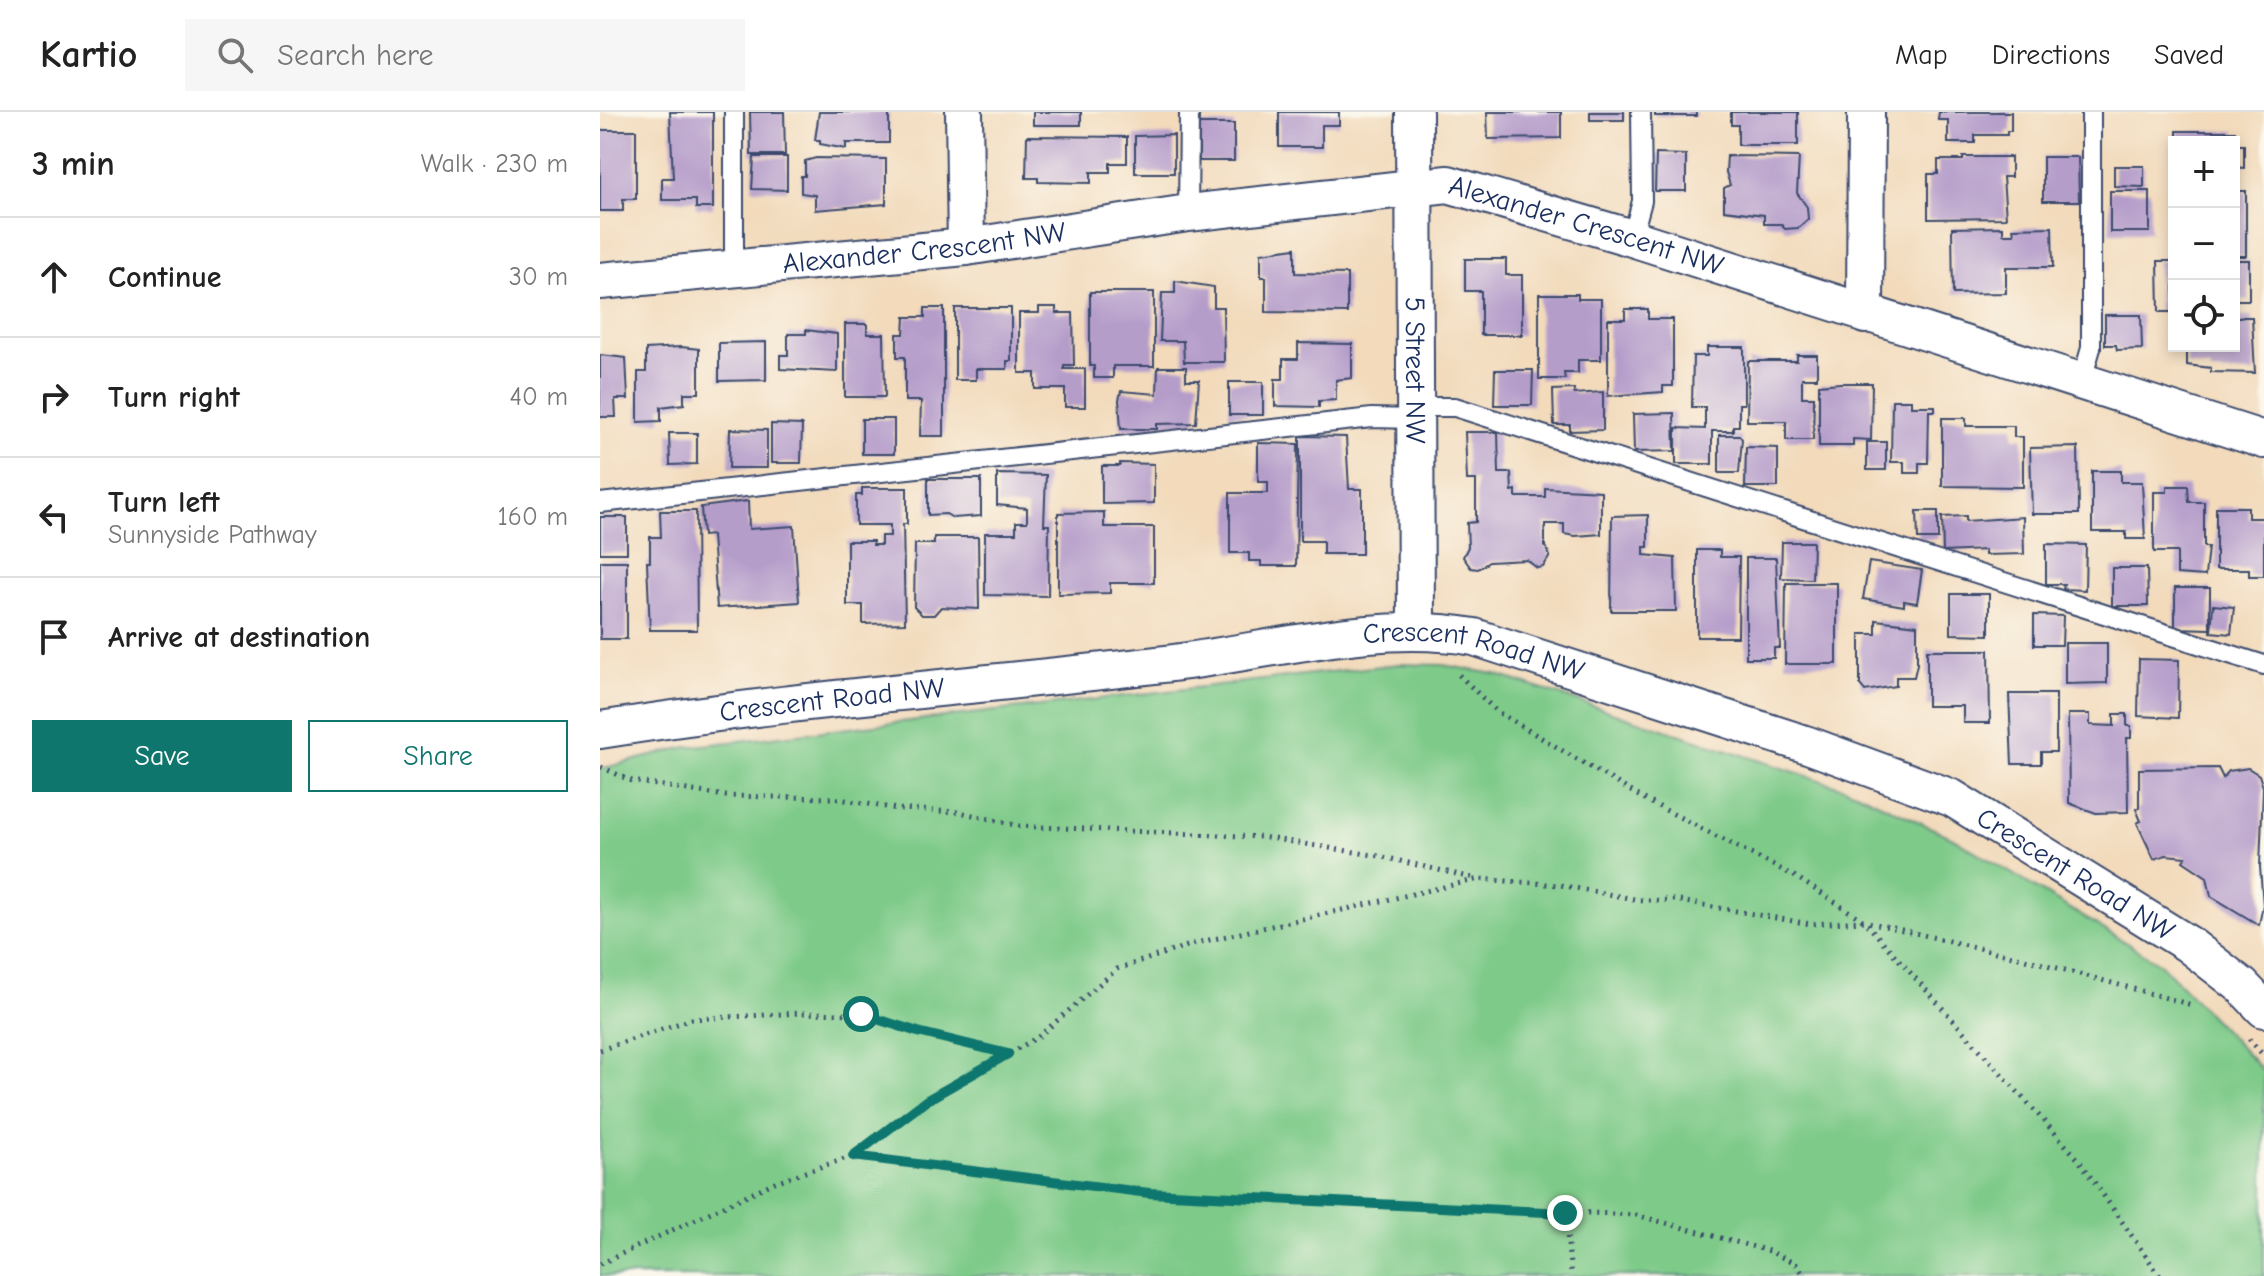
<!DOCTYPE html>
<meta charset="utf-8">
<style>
:root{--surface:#fff;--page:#f6f6f6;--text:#222;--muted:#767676;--line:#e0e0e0;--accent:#0f766e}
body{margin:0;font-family:"Comic Neue",sans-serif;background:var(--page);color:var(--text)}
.controls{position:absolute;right:24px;top:24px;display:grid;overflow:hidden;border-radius:0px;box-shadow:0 4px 12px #0003}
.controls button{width:72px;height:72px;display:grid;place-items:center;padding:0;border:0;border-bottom:2px solid var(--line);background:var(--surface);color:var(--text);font:40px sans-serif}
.stop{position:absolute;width:24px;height:24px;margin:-18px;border:6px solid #0f766e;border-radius:50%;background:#fff}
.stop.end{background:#0f766e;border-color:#fff;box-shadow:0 2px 8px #0008}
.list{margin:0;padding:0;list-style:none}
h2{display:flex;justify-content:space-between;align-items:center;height:104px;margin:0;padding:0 32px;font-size:34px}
h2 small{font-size:26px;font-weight:400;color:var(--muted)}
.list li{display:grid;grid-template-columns:52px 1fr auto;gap:24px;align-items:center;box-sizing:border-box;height:120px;padding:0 32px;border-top:2px solid var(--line)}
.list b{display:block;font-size:30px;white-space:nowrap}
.list p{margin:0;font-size:26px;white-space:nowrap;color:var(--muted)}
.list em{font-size:26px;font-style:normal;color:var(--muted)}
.actions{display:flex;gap:16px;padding:24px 32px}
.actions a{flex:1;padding:18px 0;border:2px solid var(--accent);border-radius:0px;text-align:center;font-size:28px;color:var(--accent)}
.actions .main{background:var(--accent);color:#fff}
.icon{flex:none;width:44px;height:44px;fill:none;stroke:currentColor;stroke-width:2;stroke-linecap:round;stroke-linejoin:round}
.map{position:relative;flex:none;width:1664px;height:1164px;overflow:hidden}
header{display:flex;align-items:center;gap:48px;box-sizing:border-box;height:112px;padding:0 40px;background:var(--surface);border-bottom:2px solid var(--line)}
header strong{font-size:38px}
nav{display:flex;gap:44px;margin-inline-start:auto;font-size:28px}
.search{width:560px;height:72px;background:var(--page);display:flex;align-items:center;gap:20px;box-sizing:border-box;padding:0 28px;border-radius:0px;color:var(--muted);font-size:30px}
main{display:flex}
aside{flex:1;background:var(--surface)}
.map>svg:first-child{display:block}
.green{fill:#7eca89;stroke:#4c7c74;stroke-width:2}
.building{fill:#b59dca}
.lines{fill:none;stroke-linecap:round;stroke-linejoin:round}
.lane-casing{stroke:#3b496c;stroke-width:22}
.street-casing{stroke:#3b496c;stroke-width:40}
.path{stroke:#3b496c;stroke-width:5;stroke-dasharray:2 6;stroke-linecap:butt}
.lane{stroke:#fff;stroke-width:18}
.street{stroke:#fff;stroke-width:36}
.route{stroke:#0f766e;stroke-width:10}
.labels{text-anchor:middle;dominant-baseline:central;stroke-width:6;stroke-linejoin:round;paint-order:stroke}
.street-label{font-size:28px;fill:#1b2f5e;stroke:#fbf7ec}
</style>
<header>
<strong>Kartio</strong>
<div class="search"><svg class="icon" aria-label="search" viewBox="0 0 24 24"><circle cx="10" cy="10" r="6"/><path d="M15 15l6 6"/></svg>Search here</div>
<nav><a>Map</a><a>Directions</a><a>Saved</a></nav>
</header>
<main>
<aside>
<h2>3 min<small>Walk · 230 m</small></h2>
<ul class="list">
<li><svg class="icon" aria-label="ahead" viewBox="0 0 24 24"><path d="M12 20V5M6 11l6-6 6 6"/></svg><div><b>Continue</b></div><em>30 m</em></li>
<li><svg class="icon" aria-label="right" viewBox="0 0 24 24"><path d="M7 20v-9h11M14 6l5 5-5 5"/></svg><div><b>Turn right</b></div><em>40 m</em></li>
<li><svg class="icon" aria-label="left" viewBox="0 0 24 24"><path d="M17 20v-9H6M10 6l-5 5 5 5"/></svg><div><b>Turn left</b><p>Sunnyside Pathway</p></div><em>160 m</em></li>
<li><svg class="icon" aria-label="arrive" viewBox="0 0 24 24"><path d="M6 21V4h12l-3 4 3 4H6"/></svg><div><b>Arrive at destination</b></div></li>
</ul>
<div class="actions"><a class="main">Save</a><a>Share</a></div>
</aside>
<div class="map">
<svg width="1664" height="1164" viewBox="0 0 1664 1164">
<rect width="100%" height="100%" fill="#fbf7ec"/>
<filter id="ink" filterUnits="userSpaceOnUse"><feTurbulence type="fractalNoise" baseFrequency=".0125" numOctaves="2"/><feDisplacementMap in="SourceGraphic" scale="16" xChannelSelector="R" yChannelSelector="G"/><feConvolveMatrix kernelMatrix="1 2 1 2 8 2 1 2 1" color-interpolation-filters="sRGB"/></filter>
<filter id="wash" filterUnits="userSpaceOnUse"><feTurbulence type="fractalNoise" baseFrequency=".006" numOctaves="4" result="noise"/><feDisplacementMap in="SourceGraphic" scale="32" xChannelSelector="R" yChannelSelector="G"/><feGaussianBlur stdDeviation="1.8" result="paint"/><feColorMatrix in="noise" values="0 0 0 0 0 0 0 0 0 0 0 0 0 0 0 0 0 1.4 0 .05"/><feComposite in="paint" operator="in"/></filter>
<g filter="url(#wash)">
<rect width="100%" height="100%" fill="#f2dabb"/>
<path class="green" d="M798,552L843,553L895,562L1256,680L1353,726L1561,852L1664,960V1164H0V657L87,635Z"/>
<g id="blocks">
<g class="building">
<path d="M70,0H113V96H96V88H62V66H73Z"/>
<path d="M150,0H184L185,43H151Z"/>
<path d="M219,0H289V31H246V37L220,32V28H215Z"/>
<rect x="433" y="0" width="48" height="13"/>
<path d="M679,0H739V13H722V35H679Z"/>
<path d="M887,0H961V26L888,27Z"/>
<rect x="990" y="0" width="34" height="8"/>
<rect x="1055" y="0" width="41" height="4"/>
<path d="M1131,0H1198V33H1138V13H1131Z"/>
<path d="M1339,0H1411V19H1407V23H1375V31H1348V8H1338Z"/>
<rect x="599" y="12" width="35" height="37"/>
<path d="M0,18H36V87H23V99H0Z"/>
<rect x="1577" y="19" width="58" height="11"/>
<path d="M574,23V61H535V24Z"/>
<path d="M427,24L527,25V51H510V60H491V71L438,70V66H426Z"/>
<path d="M1634,33H1644V56L1634,55Z"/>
<path d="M1056,42L1086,43V79H1055Z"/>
<path d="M1127,44L1199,45L1197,81L1207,95L1208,107L1198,116L1185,117L1181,112H1164V103L1124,98V76L1130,73L1126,60Z"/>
<path d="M154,45H187V78L152,77Z"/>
<path d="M1363,45H1411V65H1403L1406,106L1328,107V62H1338V48H1363Z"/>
<path d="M1443,45H1478L1479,89H1443Z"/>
<path d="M216,46L286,47V92L215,98V83L201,81V64H205V49Z"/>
<path d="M1514,54H1544V75L1514,74Z"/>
<rect x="1510" y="79" width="40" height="41"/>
<rect x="1634" y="79" width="12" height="65"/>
<path d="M1403,115V122H1414L1413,116L1452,115L1453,155H1406V181L1353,182L1352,116Z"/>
<path d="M695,136V161L747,162V201L666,200V165H661V141Z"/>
<path d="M865,147H906V163H922V223H881V179H865Z"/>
<rect x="1634" y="148" width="15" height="40"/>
<path d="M1558,149H1574V200H1559Z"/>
<path d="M575,169L614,175V195H623L624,250H584L583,229H560L562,181H575Z"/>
<path d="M490,180H554V254H513V266H494V254H490Z"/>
<path d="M939,182H978V187H1001V248H978V261H964L965,267H939Z"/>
<path d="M439,195H456V201H473L474,253H464V257H485V295H465V277H435V261H419V201H439Z"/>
<path d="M325,196H344V324H320L321,289H305V245H297V222H304L305,205H325Z"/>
<path d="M355,196H411V249H407V257H376V268H355Z"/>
<path d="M1025,197H1048V207H1073V274H1063V280L1008,284V207H1025Z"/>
<path d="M1505,203H1541L1542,237L1517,238L1516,233H1505Z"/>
<path d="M1634,205H1652L1655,261L1611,260V256L1587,253V234H1634Z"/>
<path d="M245,212H267V222H284L285,285H245Z"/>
<path d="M206,218L237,222V260L180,257V243H188V222H206Z"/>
<path d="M166,230V268L119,269V231Z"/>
<path d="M698,231L752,232V266L736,268V288L719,289V295L675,294V267H683V247H698Z"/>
<path d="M81,235L99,237V281H84V292L61,295V309L38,310V260H46V237Z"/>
<path d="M1107,235H1144V292H1139V314H1133V319H1112V352H1076V316L1105,317V295H1092L1093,244H1107Z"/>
<path d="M0,243L26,246L28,287H15L16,305H0Z"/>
<path d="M1197,243H1217V266H1202V285H1214L1213,328H1186V309H1147L1148,249H1197Z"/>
<path d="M558,255H586V268H599L596,311L557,312V317H521L519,288L521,279L557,282Z"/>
<path d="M895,258H933L932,293H894Z"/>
<rect x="629" y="270" width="34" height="33"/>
<path d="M1240,271H1272L1271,328L1253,327V334H1219V273Z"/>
<path d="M974,277V282L1003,280V318L970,319V313H954L953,278Z"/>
<path d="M1292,288H1311V294H1335V299H1329L1328,351H1319V361H1304V350H1291Z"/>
<path d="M1074,301L1075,339L1034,340L1033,302Z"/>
<path d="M1342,306H1366V314H1414V325H1423V375L1342,374Z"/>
<rect x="262" y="307" width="32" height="35"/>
<path d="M171,312L202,313L201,351H171Z"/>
<path d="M130,317L167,318V356H129Z"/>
<path d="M865,320H898L899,361H911L912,379L916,378V385H945V376L1001,379V422L975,424L964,422V412H945V434L950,444L943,455L937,456L927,448L889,450L878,457L871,456L863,445L868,435L867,411L876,410V368H867Z"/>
<path d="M69,321H97V352L70,353Z"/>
<path d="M1119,323H1139L1142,327L1139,361H1119Z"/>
<path d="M700,324L746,325L749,377H762V442H723V429H700Z"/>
<rect x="1267" y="330" width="19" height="28"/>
<path d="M658,331L698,332L696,454H661V449H649V441H630V381H668V370H658Z"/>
<path d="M1146,335L1178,336V375H1145Z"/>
<path d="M1478,335L1479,402H1432L1430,336Z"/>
<path d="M520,351L554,352V391L502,392V354H520Z"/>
<path d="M1492,359H1521V370H1542L1545,427H1526V420H1492Z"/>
<path d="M397,362L446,363L444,413H449L448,484L385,483V421H416V410H427V396L397,393Z"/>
<path d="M328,367H381V404L353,406L346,402L328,403Z"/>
<path d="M1567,374H1588L1589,390H1604V435H1608L1605,464L1577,462V440H1554V380H1567Z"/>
<path d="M262,376H307V412H303L305,511L263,512V493H247V429H273V433H281V424H290V413H256V383H262Z"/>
<path d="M148,389L149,417L194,414L199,490L117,496L112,423L103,424L101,395Z"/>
<path d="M1616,395H1648V406H1664V464H1649V457H1616Z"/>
<path d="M60,399H96L97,518H50L47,450H50V425H61Z"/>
<path d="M1317,399H1338V427H1318Z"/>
<path d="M504,400V415H554V471H510V481L458,482V401Z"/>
<path d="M1048,403V435H1044V443L1075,446L1076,499H1011L1012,404Z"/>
<path d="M1366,404V409L1423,405L1424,442L1385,443V438L1343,440L1342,405Z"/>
<rect x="0" y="405" width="27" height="36"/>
<path d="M334,425H378L379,497L341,495L334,503H322L314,495L315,432H334Z"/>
<path d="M1182,430H1213L1212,467L1181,466Z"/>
<path d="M1446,432L1486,433L1485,478L1463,477L1464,472H1446Z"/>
<path d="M1097,438H1120V445H1139L1138,525H1097Z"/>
<path d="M1146,446H1176L1180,536H1174V546H1146Z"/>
<rect x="0" y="449" width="27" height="78"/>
<path d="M1269,450L1322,458L1317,491L1304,489V494L1263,487Z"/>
<path d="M1512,456H1547L1548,494H1512Z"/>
<path d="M1186,471H1237V552H1185Z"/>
<path d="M1575,476H1610V517L1575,516Z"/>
<path d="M1351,482H1389V523L1351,522Z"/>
<path d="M1613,493L1634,495L1631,522L1611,520Z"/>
<path d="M1434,503L1463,504L1462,533H1434Z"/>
<path d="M1276,508L1317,513V552L1314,565H1296V574L1265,579L1260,573V522H1276Z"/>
<path d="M1465,531H1507V571L1465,572Z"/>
<path d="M1327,538H1389L1390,611H1363V594H1327Z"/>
<path d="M1539,547L1579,548L1578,606L1538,604Z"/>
<path d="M1409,582H1456V640H1441V652H1412Z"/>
<path d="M1468,602H1490V613L1514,614V602H1527V614H1531V626H1527L1528,700L1496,701L1469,691Z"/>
<path d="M1618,656L1623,666L1629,659L1648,656L1659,663L1663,675L1660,755L1663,793L1659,813L1611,784L1607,765L1583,749L1586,745L1566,743L1554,747L1537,711L1541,709L1536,697L1539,696V657Z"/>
</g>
</g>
</g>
<g filter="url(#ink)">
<use href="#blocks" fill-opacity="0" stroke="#3b496c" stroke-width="2"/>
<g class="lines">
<defs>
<g id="lane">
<path d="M134,0V158"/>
<path d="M588,101L589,0"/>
<path d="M1032,126L1042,89L1041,0"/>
<path d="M1481,271L1491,236V0"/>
<path d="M815,295H855L1664,553"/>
<path d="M0,391L772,306L815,307"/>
</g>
<g id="street">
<path d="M364,0L366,135"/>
<path id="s1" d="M814,0L816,517"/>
<path id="s2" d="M0,169L366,135L588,101L848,72L1032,126L1664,328"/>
<path d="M1265,203L1266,0"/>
<path id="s3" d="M0,618C190,587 382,574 573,551C670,539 777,508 874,525L1208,633L1352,686L1588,832L1642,874L1664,897"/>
</g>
</defs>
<use href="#lane" class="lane-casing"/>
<use href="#street" class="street-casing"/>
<g class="path">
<path d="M859,563L896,599L1044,687L1196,765L1264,809L1478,1047L1560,1164"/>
<path d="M1,655L32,669L125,684L233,686L297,697L360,700L419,714L661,725L779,744L877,767"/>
<path d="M1649,927L1664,944"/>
<path d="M0,938L92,907L201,901L261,902L318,920L408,941"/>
<path d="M254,1044L549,1081L1036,1103L1169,1139L1196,1152L1205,1164"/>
<path d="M965,1101L971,1164"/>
<path d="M0,1152L175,1070L253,1044L327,988L438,925L517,857L596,831L879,767L960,773L1039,788H1074L1210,812L1264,809L1425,847L1592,893"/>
</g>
<use href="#lane" class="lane"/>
<use href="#street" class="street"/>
</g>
</g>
<g class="lines" filter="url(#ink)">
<path class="route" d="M261,902L318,920L408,942L327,988L253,1044L549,1081L965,1101"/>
</g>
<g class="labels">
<g class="street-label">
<text stroke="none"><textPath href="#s2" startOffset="998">Alexander Crescent NW</textPath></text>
<text stroke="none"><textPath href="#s2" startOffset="326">Alexander Crescent NW</textPath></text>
<text stroke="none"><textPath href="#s1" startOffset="258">5 Street NW</textPath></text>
<text stroke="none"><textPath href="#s3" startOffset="882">Crescent Road NW</textPath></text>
<text stroke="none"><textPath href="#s3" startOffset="234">Crescent Road NW</textPath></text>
<text stroke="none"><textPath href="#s3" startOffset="1530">Crescent Road NW</textPath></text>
</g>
</g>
</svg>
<div class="controls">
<button>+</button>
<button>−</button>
<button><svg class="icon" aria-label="locate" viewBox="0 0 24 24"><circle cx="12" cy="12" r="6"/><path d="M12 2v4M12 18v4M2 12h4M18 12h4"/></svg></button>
</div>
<div class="stop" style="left:261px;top:902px"></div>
<div class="stop end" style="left:965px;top:1101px"></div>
</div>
</main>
